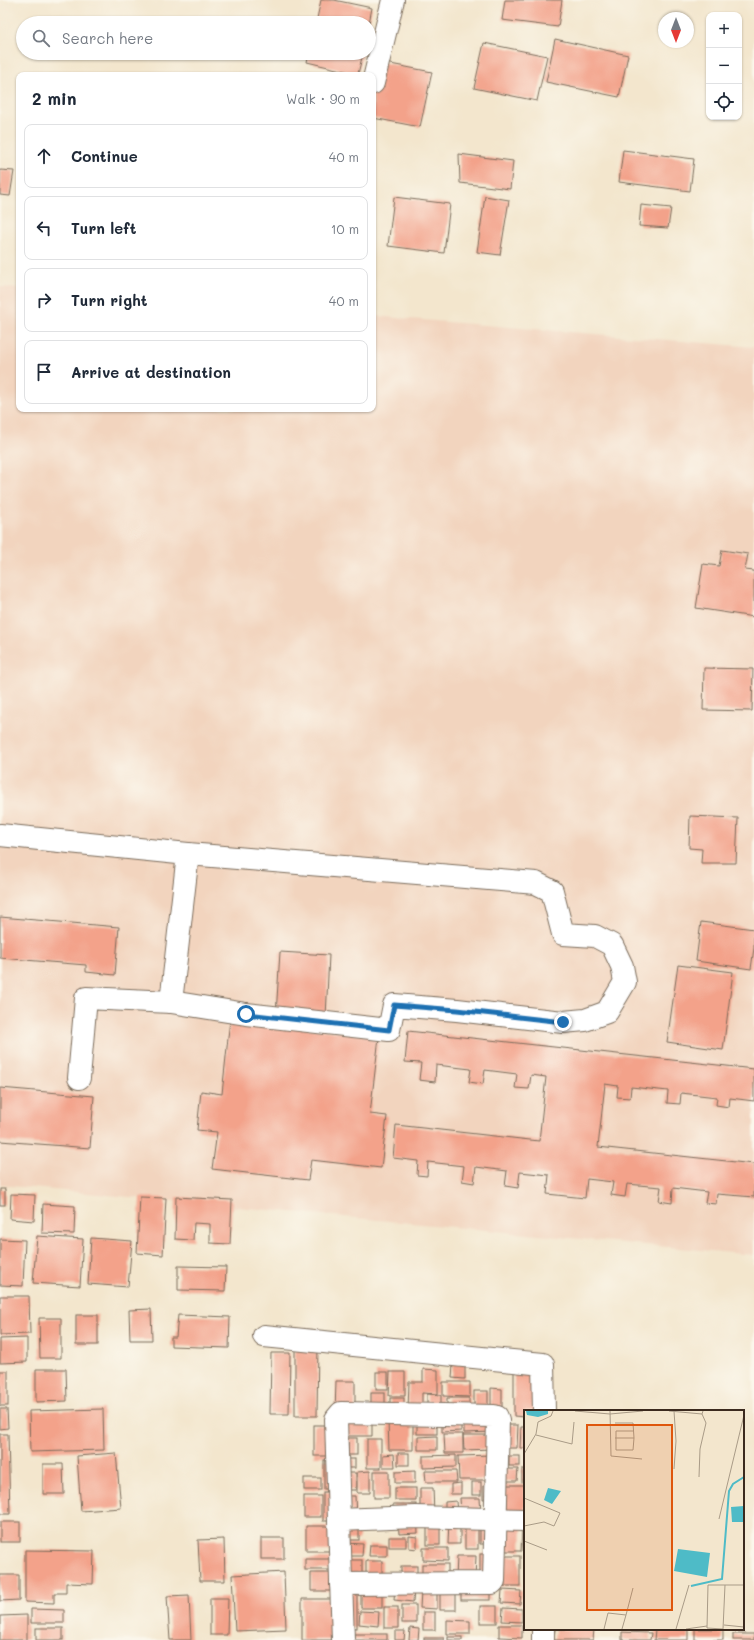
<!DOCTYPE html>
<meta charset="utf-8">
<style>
:root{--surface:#fff;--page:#f2f2f3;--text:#1f2937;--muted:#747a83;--line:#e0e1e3}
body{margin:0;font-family:Mali,sans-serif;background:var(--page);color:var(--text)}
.controls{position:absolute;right:12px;top:12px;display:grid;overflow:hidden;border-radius:8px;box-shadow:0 1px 3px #0004}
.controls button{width:36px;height:36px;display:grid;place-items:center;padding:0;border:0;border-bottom:1px solid var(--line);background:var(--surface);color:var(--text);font:20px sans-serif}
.compass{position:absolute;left:658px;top:12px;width:36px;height:36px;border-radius:50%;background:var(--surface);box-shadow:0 1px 3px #0004;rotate:180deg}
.stop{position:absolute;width:12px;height:12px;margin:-9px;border:3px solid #1f6fb2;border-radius:50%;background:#fff}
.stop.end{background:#1f6fb2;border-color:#fff;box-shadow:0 1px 4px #0008}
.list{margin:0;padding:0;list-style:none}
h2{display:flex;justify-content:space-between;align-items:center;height:52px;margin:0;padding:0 16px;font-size:17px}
h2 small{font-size:13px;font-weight:400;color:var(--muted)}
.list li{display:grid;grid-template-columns:26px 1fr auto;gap:12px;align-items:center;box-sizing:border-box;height:64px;margin:0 8px 8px;padding:0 8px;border:1px solid var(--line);border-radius:8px}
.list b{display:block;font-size:15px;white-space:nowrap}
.list em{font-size:13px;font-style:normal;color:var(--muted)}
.icon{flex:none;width:22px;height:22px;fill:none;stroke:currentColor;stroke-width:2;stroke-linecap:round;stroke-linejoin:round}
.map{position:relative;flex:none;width:754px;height:1640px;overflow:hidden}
.search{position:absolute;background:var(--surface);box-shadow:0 1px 3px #0004;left:16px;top:16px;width:360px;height:44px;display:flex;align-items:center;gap:10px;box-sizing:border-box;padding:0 14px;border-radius:22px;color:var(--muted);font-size:15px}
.panel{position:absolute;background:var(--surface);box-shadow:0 1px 3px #0004;left:16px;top:72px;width:360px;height:340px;border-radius:8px}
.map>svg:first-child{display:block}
.built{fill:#f2d4be}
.building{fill:#f3a28a}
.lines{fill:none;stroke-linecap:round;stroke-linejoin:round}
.minor-casing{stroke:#7b6c5b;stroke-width:24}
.minor{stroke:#fff;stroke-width:22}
.route{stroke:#1f6fb2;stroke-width:5}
.inset-river{fill:none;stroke:#4ebbc7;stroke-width:2}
.inset-road{fill:none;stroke:#a99b87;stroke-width:1}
.view{fill:#df570d;fill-opacity:0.15;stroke:#df570d;stroke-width:2}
.inset-edge{fill:none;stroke:#3b2a1e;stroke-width:2}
</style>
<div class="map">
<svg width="754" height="1640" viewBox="0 0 754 1640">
<rect width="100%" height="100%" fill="#fbf7ec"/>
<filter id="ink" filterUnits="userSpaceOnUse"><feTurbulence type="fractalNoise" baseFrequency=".025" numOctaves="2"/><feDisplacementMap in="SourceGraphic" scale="8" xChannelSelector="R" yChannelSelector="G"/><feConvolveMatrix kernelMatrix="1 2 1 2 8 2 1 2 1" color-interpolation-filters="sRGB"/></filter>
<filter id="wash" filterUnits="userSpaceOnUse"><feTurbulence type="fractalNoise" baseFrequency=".012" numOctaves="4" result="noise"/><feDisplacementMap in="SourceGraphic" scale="16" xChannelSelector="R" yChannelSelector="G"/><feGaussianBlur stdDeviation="0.9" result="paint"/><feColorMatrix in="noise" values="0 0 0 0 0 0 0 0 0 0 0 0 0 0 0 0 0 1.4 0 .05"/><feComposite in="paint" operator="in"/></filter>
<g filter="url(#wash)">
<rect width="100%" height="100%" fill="#f3e6cd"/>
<path class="built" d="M0,287L19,288V409H373V316L754,347V1255L0,1185Z"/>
<g id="blocks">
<g class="building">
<path d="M321,0H334L372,8L369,23H316Z"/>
<path d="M505,0H562L558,27L502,20Z"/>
<path d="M555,39L628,55L619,97L546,82Z"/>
<path d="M484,43L547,56L537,101L474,88Z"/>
<path d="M309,53H363L358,74L307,62Z"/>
<path d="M380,62L432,72L420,127L373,118V95Z"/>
<path d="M623,150L694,159L690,191L619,182Z"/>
<path d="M459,154L513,161L510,189L460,183Z"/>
<path d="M0,170L14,171L10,196L0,195Z"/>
<path d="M485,196L509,200L500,255L477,252Z"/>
<path d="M394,197L450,204L444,253L388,246Z"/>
<path d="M641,205L671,208L668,228L639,226Z"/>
<path d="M722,550L748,554L745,570L754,571V617L696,608L703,564L719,566Z"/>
<path d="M704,668L753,669L752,711L703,710Z"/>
<path d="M690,816L738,818L736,863H701L702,849L689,848Z"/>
<path d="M0,917L119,927L115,975L86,972V965L0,958Z"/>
<path d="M701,922L754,929V948L751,969L696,961Z"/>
<path d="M280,952L329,955L326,1017L276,1015Z"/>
<path d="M678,965L733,972L723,1050L667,1042Z"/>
<path d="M230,1019L379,1037L370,1114L387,1116L381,1168L311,1160L308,1180L212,1169L217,1132L197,1130L201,1091L222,1094Z"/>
<path d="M408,1031L754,1069V1101L730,1098L729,1107L716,1105L717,1097L681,1093L680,1104L667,1103L668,1091L631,1087L630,1098L617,1097L618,1086L605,1084L598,1147L754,1164V1197L717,1194L716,1204L705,1203L707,1192L673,1188L672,1203L659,1201L661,1187L627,1184L625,1197L611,1195L613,1182L587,1179L585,1198L547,1194L549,1175L520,1172L518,1188L505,1186L507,1171L476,1167L474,1183L462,1181L464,1166L428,1162L427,1176L417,1175L418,1161L393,1158L396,1125L539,1141L546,1077L531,1075L529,1089L515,1088L517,1074L485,1070L483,1084L469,1082L471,1069L436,1065L435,1082L419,1080L421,1063L405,1062Z"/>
<path d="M0,1088L94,1096L90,1148L0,1141Z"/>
<rect x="0" y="1189" width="5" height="16"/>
<path d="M11,1194L35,1195L34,1221L10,1219Z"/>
<path d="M140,1197L166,1198L163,1255L137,1253Z"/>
<path d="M176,1197L232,1200L230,1244L210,1243V1224L194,1223L193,1240L175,1239Z"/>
<path d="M43,1204L75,1206L74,1234L42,1233Z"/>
<path d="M37,1236L83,1239L80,1286L33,1283Z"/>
<path d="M91,1238L132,1241L128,1287L88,1284Z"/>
<path d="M0,1239L25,1240L23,1286L0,1285Z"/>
<path d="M178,1266L226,1267L225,1291L178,1290Z"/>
<path d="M0,1296H29L30,1334L0,1335Z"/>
<path d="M151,1309L152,1340H130L129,1310Z"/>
<rect x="76" y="1315" width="22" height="30"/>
<path d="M178,1315L230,1317L229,1348L171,1346V1337H176Z"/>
<path d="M39,1318H61V1358H40Z"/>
<path d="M27,1338V1362L0,1363V1339Z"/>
<path d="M295,1344H318L317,1416H295Z"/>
<path d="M271,1353H290L289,1414H270Z"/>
<path d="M453,1364H465V1379L452,1378Z"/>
<path d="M36,1369H66L67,1401L36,1402Z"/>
<path d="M423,1369L438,1370V1394L422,1393V1409H408L409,1382H423Z"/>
<rect x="0" y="1371" width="8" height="35"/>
<rect x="376" y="1372" width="12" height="17"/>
<path d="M390,1372H405V1396H389Z"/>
<path d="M514,1372H539L538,1411H525V1417L514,1416Z"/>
<path d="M336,1381H355V1413H335Z"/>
<path d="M443,1382H470V1397L443,1396Z"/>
<path d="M491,1388L502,1389V1408H491Z"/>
<rect x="474" y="1391" width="14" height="19"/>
<rect x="371" y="1393" width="14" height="17"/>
<path d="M427,1394L441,1395V1412L427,1411Z"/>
<rect x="390" y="1398" width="14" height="13"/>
<path d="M447,1398H469V1410L447,1409Z"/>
<path d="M0,1409H7L8,1428L0,1429Z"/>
<path d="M103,1409L104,1450L30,1452L29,1411Z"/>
<path d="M461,1417V1431L442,1432V1418Z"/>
<path d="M340,1419H372V1436H341Z"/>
<path d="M464,1419H494V1432L464,1433Z"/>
<path d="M388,1421H413V1450H389Z"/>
<rect x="417" y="1422" width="20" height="12"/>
<rect x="314" y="1425" width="19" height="31"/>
<path d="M502,1425H518L517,1448H502Z"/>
<path d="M521,1427H525V1448H520Z"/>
<path d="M0,1434H8L10,1514H0Z"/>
<path d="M444,1434H463V1453H445Z"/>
<path d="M463,1435H492V1449L464,1450Z"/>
<path d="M437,1436V1450H418V1437Z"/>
<rect x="348" y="1438" width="9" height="17"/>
<rect x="367" y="1439" width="14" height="29"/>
<path d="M116,1453L121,1508L81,1511L77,1456Z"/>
<rect x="398" y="1453" width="11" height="12"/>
<path d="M394,1454L395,1467H383V1455Z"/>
<path d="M456,1455V1467L423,1468V1456Z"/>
<path d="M492,1455L493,1480H459L458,1456Z"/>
<rect x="509" y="1456" width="11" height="10"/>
<rect x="341" y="1459" width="14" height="9"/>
<rect x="324" y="1460" width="13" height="29"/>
<path d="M43,1464H63L64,1494H43Z"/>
<path d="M504,1469H518L517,1481H504Z"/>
<rect x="522" y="1469" width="3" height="13"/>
<path d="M370,1471V1493H357V1472Z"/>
<rect x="374" y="1471" width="15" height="27"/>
<path d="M415,1471V1483H395V1472Z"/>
<path d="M425,1471H456L457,1482H426Z"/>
<path d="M343,1473H356V1490H344Z"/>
<rect x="304" y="1478" width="17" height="12"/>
<rect x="472" y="1482" width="9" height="13"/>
<path d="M461,1483V1494H451V1484Z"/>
<path d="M500,1485H525V1514L499,1513Z"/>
<path d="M483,1486H492V1498L483,1499Z"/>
<rect x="395" y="1488" width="21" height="12"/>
<path d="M420,1488H433L434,1513H420Z"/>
<rect x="323" y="1492" width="14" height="29"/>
<rect x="304" y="1496" width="17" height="21"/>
<path d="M341,1496H355L356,1517Z"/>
<path d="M460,1498H480L481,1514H461Z"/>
<path d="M456,1501L457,1514H445V1502Z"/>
<rect x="393" y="1504" width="23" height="11"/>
<path d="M417,1517L418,1533L399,1534L398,1518Z"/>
<rect x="427" y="1520" width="13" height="25"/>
<path d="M449,1520H460V1544H448Z"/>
<path d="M480,1521L494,1544H480Z"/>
<rect x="0" y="1522" width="20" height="20"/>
<rect x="465" y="1523" width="13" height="26"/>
<rect x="346" y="1525" width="13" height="15"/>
<path d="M306,1526H336L335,1551H306Z"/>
<path d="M504,1527H522L521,1551H504Z"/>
<path d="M409,1536L417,1537V1549L409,1548Z"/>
<rect x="389" y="1537" width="17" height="10"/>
<rect x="261" y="1538" width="23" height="21"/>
<path d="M224,1539L225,1581H200L198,1540Z"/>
<path d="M345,1543L363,1544L362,1556H345Z"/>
<path d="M370,1545H387V1556H369Z"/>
<path d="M423,1548H448V1561L423,1560Z"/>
<path d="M25,1550L94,1551L93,1584L66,1583V1593H54V1603L25,1602Z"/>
<rect x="480" y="1554" width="12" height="23"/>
<path d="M457,1556H476L475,1580L456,1579Z"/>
<rect x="498" y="1556" width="22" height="30"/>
<rect x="305" y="1559" width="29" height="11"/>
<rect x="347" y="1560" width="15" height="19"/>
<rect x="366" y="1561" width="16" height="19"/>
<rect x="422" y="1564" width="26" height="14"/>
<rect x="401" y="1566" width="16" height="15"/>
<path d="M284,1572L286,1629L235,1631L232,1575Z"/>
<path d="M311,1573H339L338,1591H311Z"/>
<path d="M0,1575H19V1600L0,1601Z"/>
<rect x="347" y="1585" width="10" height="43"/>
<rect x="361" y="1587" width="21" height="21"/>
<path d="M395,1587L414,1589L413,1602L394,1600Z"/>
<rect x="461" y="1589" width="29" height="11"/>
<path d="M502,1590L521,1591L520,1604L501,1603Z"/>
<path d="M421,1591H437V1609L420,1608Z"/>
<rect x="440" y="1593" width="16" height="17"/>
<path d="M189,1595L191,1640H170L167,1596Z"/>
<path d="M210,1598H228L227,1635H210Z"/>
<path d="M302,1599H335L334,1640H302Z"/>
<rect x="402" y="1605" width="14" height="18"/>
<rect x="480" y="1606" width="17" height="17"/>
<rect x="384" y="1607" width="14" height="21"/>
<path d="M503,1608L522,1609V1622L502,1621Z"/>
<path d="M31,1609L64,1610V1623H31Z"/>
<path d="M360,1611L379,1612L378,1626L359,1624Z"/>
<rect x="423" y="1612" width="12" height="18"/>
<path d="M27,1615V1640H0V1616Z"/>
<path d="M447,1620L470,1621V1634H447Z"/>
<path d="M499,1625H522V1638L499,1637Z"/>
<rect x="36" y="1628" width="27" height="12"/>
<path d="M410,1628L419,1629L418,1640H409Z"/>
<path d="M555,1629H594L593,1640H554Z"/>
<path d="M655,1629L688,1630V1640H654Z"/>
<rect x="695" y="1629" width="28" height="11"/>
<path d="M395,1631H405L404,1640H395Z"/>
<path d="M622,1632L651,1633L650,1640H622Z"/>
<rect x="354" y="1634" width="33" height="6"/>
<rect x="733" y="1634" width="21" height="6"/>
<rect x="448" y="1637" width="14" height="3"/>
<rect x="424" y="1638" width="20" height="2"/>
</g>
</g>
</g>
<g filter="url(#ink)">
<use href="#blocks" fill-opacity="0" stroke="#7b6c5b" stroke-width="1"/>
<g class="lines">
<defs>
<g id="minor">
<path d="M373,83L393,0"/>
<path d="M0,835L188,854L171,1002"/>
<path d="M79,1078L86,998L171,1002L246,1014L389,1030L394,1005L457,1010L563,1022L585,1020L607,1012L625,982L622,966L612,945L595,936L563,934L552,891L536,883L188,854"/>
<path d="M264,1336L543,1364L544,1411"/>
<path d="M339,1520L336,1419L341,1413L494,1416L497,1417L498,1420L494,1581L492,1583L341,1584"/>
<path d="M543,1629V1640"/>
<path d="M343,1640L339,1520L416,1517L525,1520"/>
</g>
</defs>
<use href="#minor" class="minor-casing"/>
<use href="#minor" class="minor"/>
</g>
</g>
<g class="lines" filter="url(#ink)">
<path class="route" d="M246,1014L389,1030L394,1005L457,1010L563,1022"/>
</g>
<g transform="translate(524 1410)">
<rect width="220" height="220" fill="#f3e6cd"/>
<path d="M2,1H24V4L14,7L3,5ZM24,78L37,81L28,94L20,90ZM220,96V112H208L207,97ZM154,139L186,143L183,167L150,161Z" fill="#4ebbc7"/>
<path class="inset-river" d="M167,176L198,169L205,81L209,74L220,67"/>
<path class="inset-road" d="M51,1L86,4L119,1M86,1L87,46L118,49M145,1L178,4L179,1M150,1L152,31L150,59M91,13H109L110,28H91M109,21H92V40H109L110,28M12,25L48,34L50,12M0,44L12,24L14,12L27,6L29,1M175,67L176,39L182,13L178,4M0,88L36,103L30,116L20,112L0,116M195,109L220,5M0,131L23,140M201,175H184L183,218L199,219L201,175H220M200,215L220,217M80,219L84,203L102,205L109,178M98,219L102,205M152,219L165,175M162,219L183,216"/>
<path class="view" d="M63,15H148V200H63Z"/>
<rect width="220" height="220" class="inset-edge"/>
</g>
</svg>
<div class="controls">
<button>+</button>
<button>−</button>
<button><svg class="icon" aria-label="locate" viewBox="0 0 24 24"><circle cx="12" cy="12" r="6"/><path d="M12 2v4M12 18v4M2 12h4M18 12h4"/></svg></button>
</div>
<svg class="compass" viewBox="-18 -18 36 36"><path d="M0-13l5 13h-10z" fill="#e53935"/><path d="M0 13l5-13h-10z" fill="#747a83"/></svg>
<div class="stop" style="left:246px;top:1014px"></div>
<div class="stop end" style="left:563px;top:1022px"></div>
<div class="search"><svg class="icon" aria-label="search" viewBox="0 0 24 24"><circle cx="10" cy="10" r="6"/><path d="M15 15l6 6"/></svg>Search here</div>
<section class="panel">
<h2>2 min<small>Walk · 90 m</small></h2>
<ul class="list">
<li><svg class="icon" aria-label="ahead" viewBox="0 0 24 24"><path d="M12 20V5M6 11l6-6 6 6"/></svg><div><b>Continue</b></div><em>40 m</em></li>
<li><svg class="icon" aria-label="left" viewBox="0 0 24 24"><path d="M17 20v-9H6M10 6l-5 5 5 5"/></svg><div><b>Turn left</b></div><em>10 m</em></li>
<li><svg class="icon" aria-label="right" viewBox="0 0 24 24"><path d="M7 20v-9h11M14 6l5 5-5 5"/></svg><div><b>Turn right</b></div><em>40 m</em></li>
<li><svg class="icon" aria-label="arrive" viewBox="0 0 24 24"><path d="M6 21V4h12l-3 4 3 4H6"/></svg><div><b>Arrive at destination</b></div></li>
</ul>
</section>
</div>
